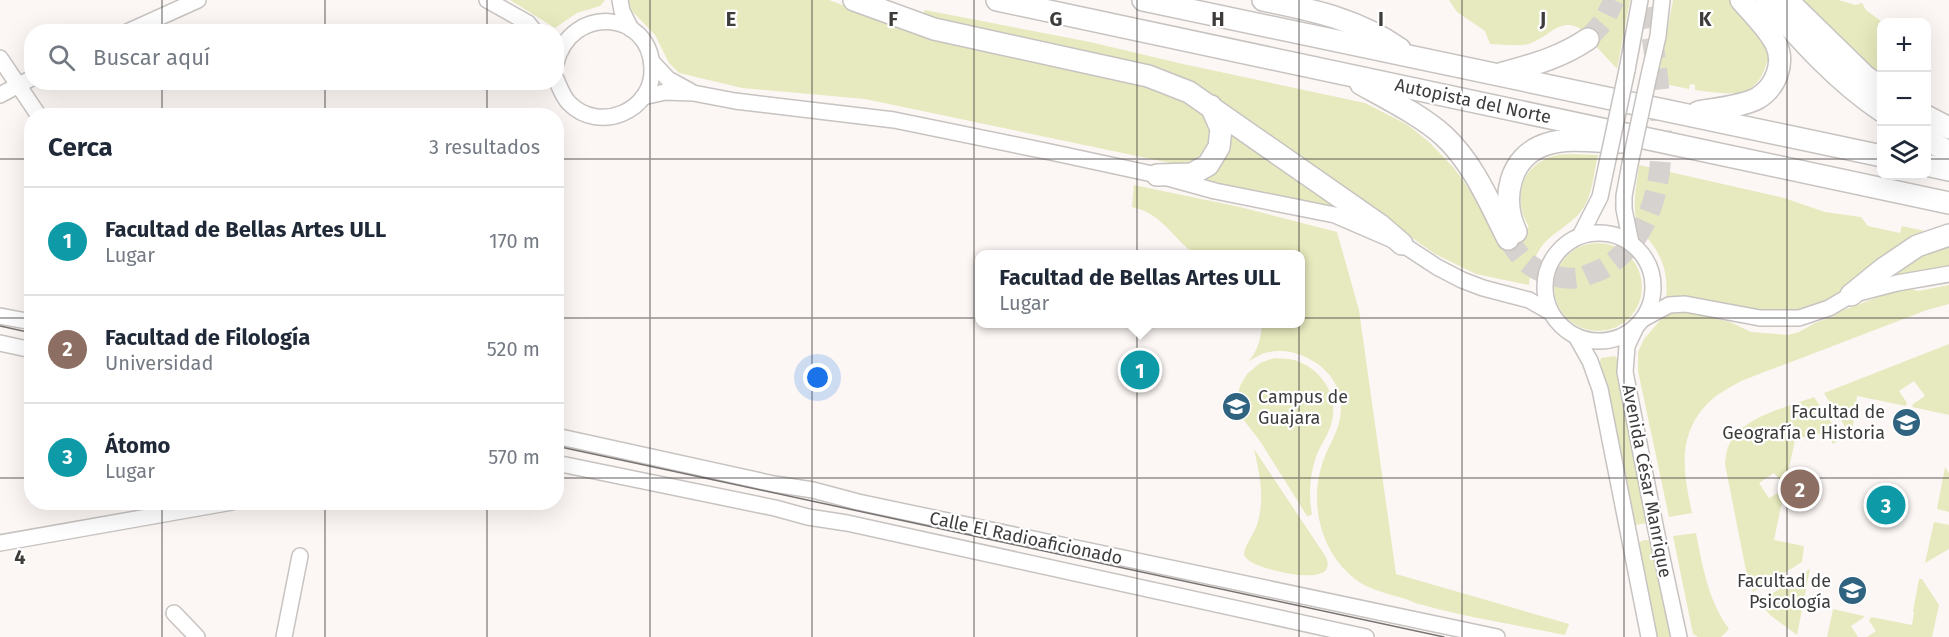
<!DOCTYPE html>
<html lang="es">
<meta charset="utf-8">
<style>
:root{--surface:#fff;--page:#f6f6f7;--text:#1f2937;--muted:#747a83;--line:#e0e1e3;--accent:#0f766e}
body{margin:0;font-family:"Fira Sans",sans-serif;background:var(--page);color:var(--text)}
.controls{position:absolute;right:18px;top:18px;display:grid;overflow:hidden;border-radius:12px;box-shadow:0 6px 24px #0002}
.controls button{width:54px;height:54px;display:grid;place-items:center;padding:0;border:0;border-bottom:2px solid var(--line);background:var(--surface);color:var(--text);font:30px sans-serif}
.you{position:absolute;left:818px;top:378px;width:21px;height:21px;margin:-15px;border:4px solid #fff;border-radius:50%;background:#1a73e8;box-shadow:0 0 0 9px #1a73e833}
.badge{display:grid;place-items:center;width:39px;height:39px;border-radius:50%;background:var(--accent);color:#fff;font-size:20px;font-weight:700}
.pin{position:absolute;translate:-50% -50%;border:3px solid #fff;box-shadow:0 2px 6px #0006}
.popup{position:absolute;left:975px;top:250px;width:330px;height:78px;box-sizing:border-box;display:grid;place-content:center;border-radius:12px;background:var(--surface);filter:drop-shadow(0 2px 4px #0005);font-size:20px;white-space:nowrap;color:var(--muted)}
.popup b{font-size:22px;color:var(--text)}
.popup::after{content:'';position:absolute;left:50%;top:100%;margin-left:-12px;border:12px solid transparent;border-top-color:var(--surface)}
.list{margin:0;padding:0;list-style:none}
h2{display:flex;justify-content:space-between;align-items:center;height:78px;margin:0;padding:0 24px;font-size:26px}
h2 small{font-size:20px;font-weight:400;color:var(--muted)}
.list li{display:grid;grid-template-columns:39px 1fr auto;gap:18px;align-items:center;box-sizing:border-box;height:108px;padding:0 24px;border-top:2px solid var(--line)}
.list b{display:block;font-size:22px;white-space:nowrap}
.list p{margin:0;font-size:20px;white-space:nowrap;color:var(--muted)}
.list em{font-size:20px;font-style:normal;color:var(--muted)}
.icon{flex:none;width:33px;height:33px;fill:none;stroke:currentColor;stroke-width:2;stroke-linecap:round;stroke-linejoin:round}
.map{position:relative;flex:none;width:1949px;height:637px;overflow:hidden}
.search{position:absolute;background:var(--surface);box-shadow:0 6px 24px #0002;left:24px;top:24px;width:540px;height:66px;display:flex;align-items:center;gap:15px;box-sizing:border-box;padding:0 21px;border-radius:24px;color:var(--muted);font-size:22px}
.panel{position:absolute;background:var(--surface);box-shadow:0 6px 24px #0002;left:24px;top:108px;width:540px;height:402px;border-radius:24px}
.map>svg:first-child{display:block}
.green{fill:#e7eabe}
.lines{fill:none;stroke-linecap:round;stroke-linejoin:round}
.highway-tunnel{stroke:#d6d2d0;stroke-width:21;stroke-dasharray:21 10;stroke-linecap:butt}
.minor-casing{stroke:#c7c3c1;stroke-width:18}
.highway-casing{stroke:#c7c3c1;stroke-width:24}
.minor{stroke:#fff;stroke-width:15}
.highway{stroke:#fff;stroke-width:21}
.tram{stroke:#767372;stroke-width:1.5}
.minor-bridge-casing{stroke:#c7c3c1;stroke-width:18;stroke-linecap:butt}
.minor-bridge{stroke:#fff;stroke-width:15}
.grid{fill:none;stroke:#3f3d3c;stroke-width:1.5;stroke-opacity:0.55}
.labels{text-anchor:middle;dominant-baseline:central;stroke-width:4.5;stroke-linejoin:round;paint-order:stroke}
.street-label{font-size:18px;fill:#3f3d3c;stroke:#fff}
.poi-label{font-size:18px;fill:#3f3d3c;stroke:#fff;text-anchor:end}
.grid-label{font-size:20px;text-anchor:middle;font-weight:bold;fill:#3f3d3c;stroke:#fff;stroke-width:4.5;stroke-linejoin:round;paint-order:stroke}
</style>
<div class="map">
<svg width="1949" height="637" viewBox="0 0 1949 637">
<rect width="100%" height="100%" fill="#fcf7f5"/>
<g class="green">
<path d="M510,0H605L600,6L577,13L555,28Z"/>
<path d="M628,0H829L899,26L1168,92C1180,98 1195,105 1205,113C1208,116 1209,122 1211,126C1219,147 1197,160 1180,165L865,99L742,88L679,73L669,63L655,35L632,11Z"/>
<path d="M1449,0H1630L1617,69L1579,28C1559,17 1547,39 1528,44C1515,47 1503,44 1490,44L1485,31L1457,12Z"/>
<path d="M1673,0H1731L1762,36L1772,60L1767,62C1756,102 1728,94 1695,90V85L1690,84L1689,89L1660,83L1659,73Z"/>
<path d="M1798,0H1838L1856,5L1862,3L1866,10L1882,22L1881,80Z"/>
<path d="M925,10L1090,42L1183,64L1365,103L1408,125L1429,142L1454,168L1477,200L1500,245L1529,227C1513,202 1519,168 1550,157C1565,152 1583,155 1598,155C1594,171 1593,191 1585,205C1576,223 1553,231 1542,246C1534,256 1530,273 1529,285L1476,274L1435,254L1232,111L922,17Z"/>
<path d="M1228,125L1351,212L1198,179Z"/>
<path d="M1639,165L1784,198L1825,212L1861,217L1868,226L1900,233L1902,226L1934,233L1832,299L1793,312L1774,313L1668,299L1666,297C1668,277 1664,260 1652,244C1648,238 1641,233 1638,225C1631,207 1637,184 1639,165Z"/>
<path d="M1134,185L1240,207L1337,232L1359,310L1396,574L1569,624L1565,635C1518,625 1469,618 1423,605C1417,604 1411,601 1406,599C1385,593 1364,589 1348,573C1317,543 1309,496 1325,456C1333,437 1341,428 1341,405C1341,370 1297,343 1265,353C1260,354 1254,359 1249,361C1258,350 1261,338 1262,324H1300V254H1195C1171,237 1163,214 1132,207Z"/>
<path d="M1949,243V267L1892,278L1887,277L1909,259Z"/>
<circle cx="1598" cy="287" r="44"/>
<path d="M1949,285V304L1927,310L1741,381C1729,388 1715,395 1706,405C1676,438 1684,474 1692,513L1669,517L1638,371V352L1644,339L1664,316L1677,312H1687L1730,322L1751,332L1788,335L1799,332L1815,323L1832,317L1841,311L1894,291L1908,288L1918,291Z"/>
<path d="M1949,344V415L1912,407L1913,404L1925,396L1914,381L1899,391L1907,403L1906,406L1857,396L1852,433H1849L1824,393Z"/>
<path d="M1615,356L1617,359L1647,518L1646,523L1636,525L1632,521L1600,362L1601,358Z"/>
<path d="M1274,358C1281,359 1290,358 1297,361C1319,369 1336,391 1333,415C1332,429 1323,441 1317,454C1310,473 1308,494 1312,514L1309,516H1307L1260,441L1242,418L1236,402L1240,386L1247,374L1260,363Z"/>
<path d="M1814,397L1842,438L1833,444L1828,436L1811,432L1809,438L1796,436L1785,486L1774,473L1759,483L1769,498L1780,492L1784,493L1774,540L1804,546L1802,562L1753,592L1747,576L1725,464C1726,458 1726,451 1729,445C1740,417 1788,407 1814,397Z"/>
<path d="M1254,449L1326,557C1340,590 1264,570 1251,562C1249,561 1245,557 1244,555C1245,544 1253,536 1257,525C1265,499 1260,475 1254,449Z"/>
<path d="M1945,467L1949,473V512L1937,509Z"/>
<path d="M1934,522L1949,525V549L1925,563Z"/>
<path d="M1696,533C1703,568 1708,600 1729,629L1721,637H1698L1693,634L1673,536Z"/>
<path d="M1644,540H1649L1652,545L1670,637H1656L1637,547L1640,542Z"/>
<path d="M1810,569L1797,635L1770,615L1759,602Z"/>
<path d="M1919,579H1922L1939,605L1932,637H1867L1876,631L1869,621L1871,617L1912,625L1914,612L1913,611Z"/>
<path d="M1833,609L1864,616L1863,618L1851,626L1858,637H1827Z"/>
</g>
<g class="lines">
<g class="highway-tunnel">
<path d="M1588,39L1604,21L1614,0"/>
<path d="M1508,239C1512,245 1517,252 1522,258C1535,273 1566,283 1585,276C1591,273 1600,271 1606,267C1689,212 1657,82 1647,0"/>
</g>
<defs>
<g id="minor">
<path d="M487,0L528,23L535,32"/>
<path d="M620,0L622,11L631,29"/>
<path d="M127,32L198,0"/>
<path d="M0,58L39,116"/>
<path d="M652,62L668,79L690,91"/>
<path d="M556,63C571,4 650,10 652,68C654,111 599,134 569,103C563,97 560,88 556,79"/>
<path d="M1627,70L1640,0"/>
<path d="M1649,75L1658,36L1662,0"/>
<path d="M0,95L32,78"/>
<path d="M643,97L665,92L693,93L735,101L894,120L1055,153L1157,175L1215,191L1335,215L1402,244L1437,267L1462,280L1483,288L1529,300L1550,312"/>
<path d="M1630,164L1624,196V209L1631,243"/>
<circle cx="1599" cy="287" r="54"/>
<path d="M1580,236L1600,197L1608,159"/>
<path d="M0,316L32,322"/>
<path d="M1643,319L1669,305L1685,304L1760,318H1799L1829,308L1851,295L1897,283L1949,274"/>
<path d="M1636,327L1627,346L1625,372L1656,530L1679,637"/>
<path d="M1576,336L1590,361L1600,389L1649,637"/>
<path d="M0,343L32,350"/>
<path d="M556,436L774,484L813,490L858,502L1497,637"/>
<path d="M556,463L775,508L808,517L847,523L1366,637"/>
<path d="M0,543L232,502"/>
<path d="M174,613L197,637"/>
<path d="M284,637L300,556"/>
</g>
<g id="highway">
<path d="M854,0L934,29L1148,76L1189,92L1380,225L1402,244"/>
<path d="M997,0L1949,203"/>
<path d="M1143,0L1882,156"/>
<path d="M1263,0C1313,10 1357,19 1400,49"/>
<path d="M1766,0C1801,40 1837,81 1882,111"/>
<path d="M1787,0L1865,76L1882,88"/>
<path d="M1500,74C1532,65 1560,58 1588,39"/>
<path d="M1361,84C1388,99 1422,116 1444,136C1474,164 1490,204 1508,239"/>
<path d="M1698,112C1715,109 1744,106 1758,98C1776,87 1785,63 1776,44C1768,28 1753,14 1741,0"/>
<path d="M1926,116L1949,128"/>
<path d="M1926,139L1949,152"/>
<path d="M1926,165L1949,170"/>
<path d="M1157,175L1192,174L1208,165L1219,147L1221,129L1211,106"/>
<path d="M1516,232C1501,200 1508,156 1547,144C1569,137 1598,142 1621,142"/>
<path d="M1851,295L1883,269L1917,246L1949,235"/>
</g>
</defs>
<use href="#minor" class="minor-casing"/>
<use href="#highway" class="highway-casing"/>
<use href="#minor" class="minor"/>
<use href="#highway" class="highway"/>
<g class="tram">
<path d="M0,326L32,333"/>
<path d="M556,446L1444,637"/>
</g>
<defs>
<g id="minor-bridge">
<path d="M1608,159L1627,70"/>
<path d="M1630,164L1649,75"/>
</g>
</defs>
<use href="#minor-bridge" class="minor-bridge-casing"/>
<use href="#minor-bridge" class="minor-bridge"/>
</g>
<path class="grid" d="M162,0V32M325,0V32M487,0V32M650,0V637M812,0V637M974,0V637M1137,0V637M1299,0V637M1462,0V637M1624,0V637M1787,0V637M162,82V116M325,82V116M487,82V116M0,159H32M556,159H1882M1926,159H1949M0,318H32M556,318H1949M0,478H32M556,478H1949M162,502V637M325,502V637M487,502V637"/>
<defs>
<symbol id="university-disc" viewBox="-11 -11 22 22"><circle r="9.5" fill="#306380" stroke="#fff"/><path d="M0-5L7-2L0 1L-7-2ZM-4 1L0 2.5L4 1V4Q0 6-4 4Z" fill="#fff"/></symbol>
</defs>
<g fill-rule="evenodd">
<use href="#university-disc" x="1220" y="390" width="33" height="33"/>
<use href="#university-disc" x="1890" y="406" width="33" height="33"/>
<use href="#university-disc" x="1836" y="574" width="33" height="33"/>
</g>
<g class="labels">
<g class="street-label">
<text transform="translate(1473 101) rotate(12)">Autopista del Norte</text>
<text transform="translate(1647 481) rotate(79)">Avenida César Manrique</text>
<text transform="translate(1026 538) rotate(12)">Calle El Radioaficionado</text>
</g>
<g class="poi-label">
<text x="1258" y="397" text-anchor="start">Campus de<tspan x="1258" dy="21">Guajara</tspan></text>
<text x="1885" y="412">Facultad de<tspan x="1885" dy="21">Geografía e Historia</tspan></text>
<text x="1831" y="581">Facultad de<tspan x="1831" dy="21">Psicología</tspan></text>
</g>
</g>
<g class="grid-label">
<text x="731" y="26">E</text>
<text x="893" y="26">F</text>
<text x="1056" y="26">G</text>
<text x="1218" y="26">H</text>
<text x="1381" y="26">I</text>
<text x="1543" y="26">J</text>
<text x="1705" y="26">K</text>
<text x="20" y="564">4</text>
</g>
</svg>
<div class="controls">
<button>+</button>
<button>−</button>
<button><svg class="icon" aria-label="layers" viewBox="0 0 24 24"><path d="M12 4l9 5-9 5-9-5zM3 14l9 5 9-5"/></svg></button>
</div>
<div class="you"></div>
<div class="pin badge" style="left:1140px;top:370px;background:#0f9aa8">1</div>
<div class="popup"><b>Facultad de Bellas Artes ULL</b>Lugar</div>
<div class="pin badge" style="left:1800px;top:489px;background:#8d6e63">2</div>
<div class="pin badge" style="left:1886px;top:505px;background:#0f9aa8">3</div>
<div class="search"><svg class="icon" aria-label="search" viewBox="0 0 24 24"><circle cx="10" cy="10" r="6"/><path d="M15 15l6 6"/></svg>Buscar aquí</div>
<section class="panel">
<h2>Cerca<small>3 resultados</small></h2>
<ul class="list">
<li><span class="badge" style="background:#0f9aa8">1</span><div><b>Facultad de Bellas Artes ULL</b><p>Lugar</p></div><em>170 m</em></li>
<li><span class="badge" style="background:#8d6e63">2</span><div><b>Facultad de Filología</b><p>Universidad</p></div><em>520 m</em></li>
<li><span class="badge" style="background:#0f9aa8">3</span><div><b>Átomo</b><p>Lugar</p></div><em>570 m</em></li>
</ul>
</section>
</div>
